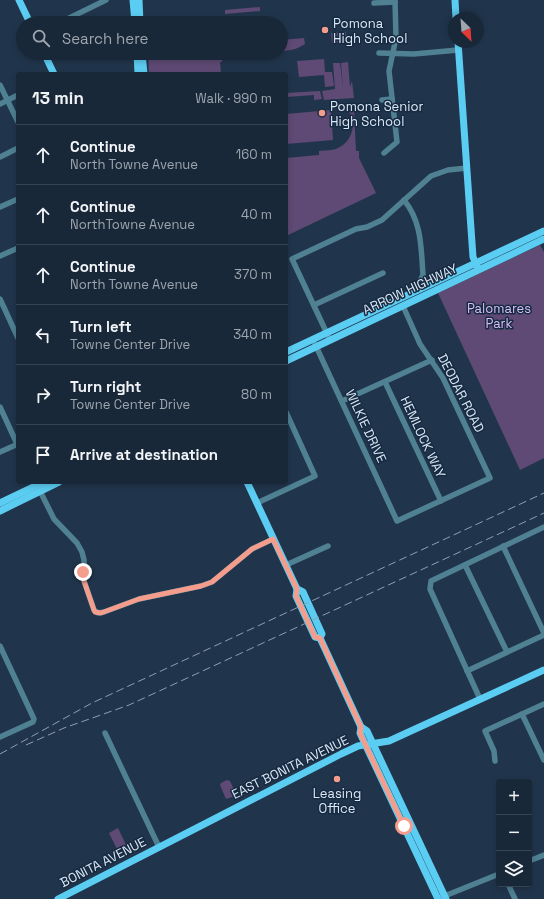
<!DOCTYPE html>
<meta charset="utf-8">
<style>
:root{--surface:#182839;--page:#213041;--text:#f1f3f6;--muted:#9fa6ae;--line:#364453}
body{margin:0;font-family:"Space Grotesk",sans-serif;background:var(--page);color:var(--text)}
.controls{position:absolute;right:12px;bottom:12px;display:grid;overflow:hidden;border-radius:4px;box-shadow:0 2px 6px #0003}
.controls button{width:36px;height:36px;display:grid;place-items:center;padding:0;border:0;border-bottom:1px solid var(--line);background:var(--surface);color:var(--text);font:20px sans-serif}
.compass{position:absolute;left:448px;top:12px;width:36px;height:36px;border-radius:50%;background:var(--surface);box-shadow:0 2px 6px #0003;rotate:155deg}
.stop{position:absolute;width:12px;height:12px;margin:-9px;border:3px solid #f59d8d;border-radius:50%;background:#fff}
.stop.end{background:#f59d8d;border-color:#fff;box-shadow:0 1px 4px #0008}
.list{margin:0;padding:0;list-style:none}
h2{display:flex;justify-content:space-between;align-items:center;height:52px;margin:0;padding:0 16px;font-size:17px}
h2 small{font-size:13px;font-weight:400;color:var(--muted)}
.list li{display:grid;grid-template-columns:26px 1fr auto;gap:12px;align-items:center;box-sizing:border-box;height:60px;padding:0 16px;border-top:1px solid var(--line)}
.list b{display:block;font-size:15px;white-space:nowrap}
.list p{margin:0;font-size:13px;white-space:nowrap;color:var(--muted)}
.list em{font-size:13px;font-style:normal;color:var(--muted)}
.icon{flex:none;width:22px;height:22px;fill:none;stroke:currentColor;stroke-width:2;stroke-linecap:round;stroke-linejoin:round}
.map{position:relative;flex:none;width:544px;height:899px;overflow:hidden}
.search{position:absolute;background:var(--surface);box-shadow:0 2px 6px #0003;left:16px;top:16px;width:272px;height:44px;display:flex;align-items:center;gap:10px;box-sizing:border-box;padding:0 14px;border-radius:22px;color:var(--muted);font-size:15px}
.panel{position:absolute;background:var(--surface);box-shadow:0 2px 6px #0003;left:16px;top:72px;width:272px;height:412px;border-radius:4px}
.map>svg:first-child{display:block}
.green{fill:#5f4a75}
.lines{fill:none;stroke-linecap:round;stroke-linejoin:round}
.minor{stroke:#4f8193;stroke-width:5.5}
.major{stroke:#5ccdf2;stroke-width:7}
.rail{stroke:#8e9eb0;stroke-width:1;stroke-dasharray:8 4;stroke-linecap:butt}
.route{stroke:#f59d8d;stroke-width:5}
.poi-dot{fill:#f59d8d;stroke:#162b41;stroke-width:1.5}
.labels{text-anchor:middle;dominant-baseline:central;stroke-width:3;stroke-linejoin:round;paint-order:stroke}
.poi-label{font-size:13px;fill:#dae7f6;stroke:#162b41;text-anchor:start}
.street-label{font-size:13px;fill:#dae7f6;stroke:#162b41}
.park-label{font-size:13px;fill:#d9bdf7;stroke:#162b41}
</style>
<div class="map">
<svg width="544" height="899" viewBox="0 0 544 899">
<rect width="100%" height="100%" fill="#20354c"/>
<g class="green">
<path d="M260,7V11L225,14V10Z"/>
<path d="M261,18V23H226L225,21Z"/>
<path d="M346,32V42L332,43L331,33Z"/>
<path d="M304,38L305,44C297,49 290,51 281,51V40Z"/>
<path d="M148,53H222V62H220L221,74H149Z"/>
<path d="M324,59L325,72H332L334,86L325,87L324,75L299,77L297,61Z"/>
<path d="M348,62L350,87L352,81L354,98L324,100L322,91L335,89L333,63H340L343,88L341,63Z"/>
<path d="M320,91L322,99L314,100V95L286,97V93Z"/>
<path d="M331,110L333,140L286,144V114Z"/>
<path d="M348,110H354L356,151H359V158L376,193L286,236V158L319,155V151C325,150 332,151 338,148C353,141 357,123 348,110Z"/>
<path d="M540,245L544,252V458L520,470L438,293Z"/>
<path d="M227,780L230,781L236,794L235,796L226,799L220,785L221,783Z"/>
<path d="M118,828L127,847L118,851L109,833Z"/>
</g>
<g class="lines">
<g class="minor">
<path d="M374,3L395,2"/>
<path d="M59,23L106,0"/>
<path d="M379,53L414,54L458,50"/>
<path d="M0,85L18,122"/>
<path d="M382,100L392,99"/>
<path d="M0,104L18,95"/>
<path d="M384,153L397,142L389,71L396,38L395,0"/>
<path d="M0,157L18,148"/>
<path d="M404,200C422,222 421,248 423,275L421,279"/>
<path d="M0,207L18,199"/>
<path d="M0,256L18,248"/>
<path d="M0,299L18,338"/>
<path d="M314,305L383,273"/>
<path d="M330,340L292,259L356,229L367,227L382,220L431,176L448,170L467,168"/>
<path d="M315,344L397,521L490,478L443,378L420,344L403,306"/>
<path d="M385,382L441,501"/>
<path d="M342,401L432,360"/>
<path d="M0,407L18,446"/>
<path d="M0,452L18,444"/>
<path d="M40,491L54,519L77,543L82,552L84,560V581L94,610L98,613L104,612L139,599L201,586L212,582L252,549L273,539"/>
<path d="M257,503L315,476L286,412"/>
<path d="M503,546L544,633"/>
<path d="M286,565L328,546"/>
<path d="M465,565L507,652"/>
<path d="M0,646L34,719L33,722L0,737"/>
<path d="M467,671L544,635"/>
<path d="M480,699L430,589L431,581L544,527"/>
<path d="M522,714L544,760"/>
<path d="M105,733L159,847"/>
<path d="M495,761L494,751L485,731L544,704"/>
<path d="M529,861L544,855"/>
<path d="M508,884L515,899"/>
<path d="M442,897L499,874"/>
</g>
<g class="major">
<path d="M19,0L30,23"/>
<path d="M133,0L135,23"/>
<path d="M139,0L140,23"/>
<path d="M455,0L456,18"/>
<path d="M458,42L473,257L477,266"/>
<path d="M44,53L54,74"/>
<path d="M137,53L138,74"/>
<path d="M142,53L144,74"/>
<path d="M286,352L544,231"/>
<path d="M286,361L544,239"/>
<path d="M247,482L297,589L296,596L315,637L320,638"/>
<path d="M0,503L44,482"/>
<path d="M0,511L59,482"/>
<path d="M297,589L303,592L322,634L320,638L361,727L367,731L446,899"/>
<path d="M361,727L360,733L366,746L438,899"/>
<path d="M58,899L341,754L358,746L389,741L544,670"/>
</g>
<g class="rail">
<path d="M26,745L64,728L129,705L544,513"/>
<path d="M0,754L92,703L544,493"/>
</g>
</g>
<g class="lines">
<path class="route" d="M83,572L84,581L94,610L95,612L101,613L139,599L201,586L212,582L252,549L273,539L297,589L296,596L315,637L320,638L361,727L360,733L366,746L404,826"/>
</g>
<g class="poi-dot">
<circle cx="325" cy="30" r="4"/>
<circle cx="322" cy="113" r="4"/>
<circle cx="337" cy="779" r="4"/>
</g>
<g class="labels">
<g class="poi-label">
<text x="333" y="23">Pomona<tspan x="333" dy="15">High School</tspan></text>
<text x="330" y="106">Pomona Senior<tspan x="330" dy="15">High School</tspan></text>
<text x="337" y="793" text-anchor="middle">Leasing<tspan x="337" dy="15">Office</tspan></text>
</g>
<g class="street-label">
<text transform="translate(410 289) rotate(-25)">ARROW HIGHWAY</text>
<text transform="translate(461 393) rotate(63)">DEODAR ROAD</text>
<text transform="translate(366 426) rotate(65)">WILKIE DRIVE</text>
<text transform="translate(423 437) rotate(65)">HEMLOCK WAY</text>
<text transform="translate(290 767) rotate(-26)">EAST BONITA AVENUE</text>
<text transform="translate(103 862) rotate(-27)">BONITA AVENUE</text>
</g>
<g class="park-label">
<text x="499" y="308">Palomares<tspan x="499" dy="15">Park</tspan></text>
</g>
</g>
</svg>
<div class="controls">
<button>+</button>
<button>−</button>
<button><svg class="icon" aria-label="layers" viewBox="0 0 24 24"><path d="M12 4l9 5-9 5-9-5zM3 14l9 5 9-5"/></svg></button>
</div>
<svg class="compass" viewBox="-18 -18 36 36"><path d="M0-13l5 13h-10z" fill="#e53935"/><path d="M0 13l5-13h-10z" fill="#9fa6ae"/></svg>
<div class="stop" style="left:404px;top:826px"></div>
<div class="stop end" style="left:83px;top:572px"></div>
<div class="search"><svg class="icon" aria-label="search" viewBox="0 0 24 24"><circle cx="10" cy="10" r="6"/><path d="M15 15l6 6"/></svg>Search here</div>
<section class="panel">
<h2>13 min<small>Walk · 990 m</small></h2>
<ul class="list">
<li><svg class="icon" aria-label="ahead" viewBox="0 0 24 24"><path d="M12 20V5M6 11l6-6 6 6"/></svg><div><b>Continue</b><p>North Towne Avenue</p></div><em>160 m</em></li>
<li><svg class="icon" aria-label="ahead" viewBox="0 0 24 24"><path d="M12 20V5M6 11l6-6 6 6"/></svg><div><b>Continue</b><p>NorthTowne Avenue</p></div><em>40 m</em></li>
<li><svg class="icon" aria-label="ahead" viewBox="0 0 24 24"><path d="M12 20V5M6 11l6-6 6 6"/></svg><div><b>Continue</b><p>North Towne Avenue</p></div><em>370 m</em></li>
<li><svg class="icon" aria-label="left" viewBox="0 0 24 24"><path d="M17 20v-9H6M10 6l-5 5 5 5"/></svg><div><b>Turn left</b><p>Towne Center Drive</p></div><em>340 m</em></li>
<li><svg class="icon" aria-label="right" viewBox="0 0 24 24"><path d="M7 20v-9h11M14 6l5 5-5 5"/></svg><div><b>Turn right</b><p>Towne Center Drive</p></div><em>80 m</em></li>
<li><svg class="icon" aria-label="arrive" viewBox="0 0 24 24"><path d="M6 21V4h12l-3 4 3 4H6"/></svg><div><b>Arrive at destination</b></div></li>
</ul>
</section>
</div>
